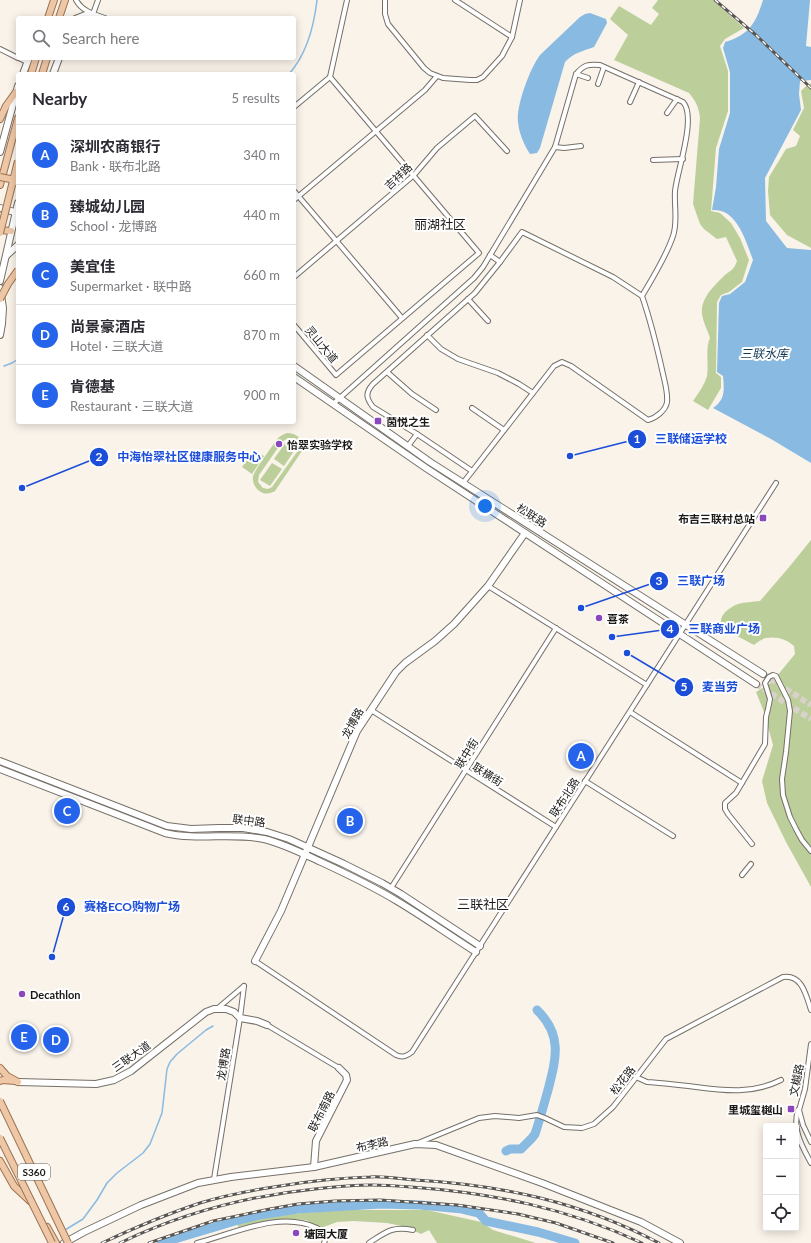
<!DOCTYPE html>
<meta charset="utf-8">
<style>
:root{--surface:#fff;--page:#f2f2f3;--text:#2b2b33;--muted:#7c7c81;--line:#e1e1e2;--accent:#2563eb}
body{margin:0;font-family:Lato,"Noto Sans SC",sans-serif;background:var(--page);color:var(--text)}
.controls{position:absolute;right:12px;bottom:12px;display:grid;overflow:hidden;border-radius:4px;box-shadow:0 2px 10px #0003}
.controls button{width:36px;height:36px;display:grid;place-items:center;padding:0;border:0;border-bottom:1px solid var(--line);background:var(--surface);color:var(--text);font:20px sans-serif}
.you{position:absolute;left:485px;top:506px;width:14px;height:14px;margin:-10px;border:3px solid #fff;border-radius:50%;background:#1a73e8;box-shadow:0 0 0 6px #1a73e833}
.badge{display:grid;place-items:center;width:26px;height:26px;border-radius:50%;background:var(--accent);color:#fff;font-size:13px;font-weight:700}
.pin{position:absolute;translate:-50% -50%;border:2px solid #fff;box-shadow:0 1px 4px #0006}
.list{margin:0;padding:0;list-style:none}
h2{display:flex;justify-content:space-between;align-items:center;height:52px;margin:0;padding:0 16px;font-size:17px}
h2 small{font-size:13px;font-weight:400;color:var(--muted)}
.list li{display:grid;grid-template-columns:26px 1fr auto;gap:12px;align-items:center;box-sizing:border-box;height:60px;padding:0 16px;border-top:1px solid var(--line)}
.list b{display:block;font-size:15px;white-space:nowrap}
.list p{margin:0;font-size:13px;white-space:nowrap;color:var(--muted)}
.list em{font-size:13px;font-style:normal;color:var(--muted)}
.icon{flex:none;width:22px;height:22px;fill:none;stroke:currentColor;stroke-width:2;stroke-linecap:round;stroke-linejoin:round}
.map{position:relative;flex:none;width:811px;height:1243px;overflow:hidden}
.search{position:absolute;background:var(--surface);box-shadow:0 2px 10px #0003;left:16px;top:16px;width:280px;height:44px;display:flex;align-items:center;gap:10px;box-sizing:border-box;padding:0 14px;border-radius:4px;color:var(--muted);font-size:15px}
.panel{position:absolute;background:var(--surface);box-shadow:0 2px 10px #0003;left:16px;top:72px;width:280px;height:352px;border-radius:4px}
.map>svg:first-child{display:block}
.green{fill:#bccf9b;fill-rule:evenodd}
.water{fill:#89bae2}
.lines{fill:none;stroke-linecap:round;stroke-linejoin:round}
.stream{stroke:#89bae2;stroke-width:1.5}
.river{stroke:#89bae2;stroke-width:9}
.secondary-tunnel{stroke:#d8d2ca;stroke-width:6;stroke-dasharray:6 3;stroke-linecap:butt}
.street-casing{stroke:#757068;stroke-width:6}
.secondary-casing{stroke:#757068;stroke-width:8}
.primary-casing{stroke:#9d724f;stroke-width:8}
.street{stroke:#fff;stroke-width:4}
.secondary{stroke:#fff;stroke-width:6}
.primary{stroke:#eec7a7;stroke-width:6}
.rail-casing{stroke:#595652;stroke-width:3}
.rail{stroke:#fff;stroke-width:1.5;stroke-dasharray:4.5;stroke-linecap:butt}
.primary-bridge-casing{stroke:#9d724f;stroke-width:8;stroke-linecap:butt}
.primary-bridge{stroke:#eec7a7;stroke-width:6}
.poi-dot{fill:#8a48bc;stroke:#fff;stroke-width:1.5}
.labels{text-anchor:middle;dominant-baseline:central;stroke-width:4;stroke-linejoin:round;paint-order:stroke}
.shield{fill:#fff;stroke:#5f5e5c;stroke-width:1}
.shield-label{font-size:10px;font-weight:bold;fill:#1b1916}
.street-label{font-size:11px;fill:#1b1916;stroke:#fff}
.poi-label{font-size:11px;font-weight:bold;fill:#1b1916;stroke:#fff;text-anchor:start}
.water-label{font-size:12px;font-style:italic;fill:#0e3450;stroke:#fff}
.quarter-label{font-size:13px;fill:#1b1916;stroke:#fff}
.leader{fill:none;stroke:#1d4ed8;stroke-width:1.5}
.callout-dot{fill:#1d4ed8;stroke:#fff;stroke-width:1.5}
.mark-label{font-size:12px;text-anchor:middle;font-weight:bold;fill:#fff}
.callout-label{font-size:12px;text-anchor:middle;font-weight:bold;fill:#1d4ed8;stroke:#fff;stroke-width:4;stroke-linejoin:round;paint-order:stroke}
</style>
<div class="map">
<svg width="811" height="1243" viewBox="0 0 811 1243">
<rect width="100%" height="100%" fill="#f9f3ea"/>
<g class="green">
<path d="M658,0H713L744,28L725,39L720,46L728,71V111L716,148L711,211L720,213L731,223L740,238L749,260L742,282L729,292L721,295L717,302L716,373L721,377V388L708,410L693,401C698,394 705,384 707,376C709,364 705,348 710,338C708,331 703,322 702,314C700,299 713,287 723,277C731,269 733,272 737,261L726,237L717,239L704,229L700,224L693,204L700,118C699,108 696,101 689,93L614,60L628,35L610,19L619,6L651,25L659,14L652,8Z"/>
<path d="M811,83V248L787,235L770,215L768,191L769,177L786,149L796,146L800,136L793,130L804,108L801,91L806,86Z"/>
<path d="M287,433C298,433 304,441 302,451L275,491C271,493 266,495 261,492C255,489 252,482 253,476C255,470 274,443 279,437C282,435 284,434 287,433ZM288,438C296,438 300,445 297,452L272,487L268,489L263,488L258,482L259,475L282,442Z"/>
<path d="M286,442L296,448L284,466L274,459Z"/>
<path d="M254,450L264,456L252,474L242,467Z"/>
<path d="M272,463L282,469L270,486L260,480Z"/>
<path d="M811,540V887L786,842L767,803L762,781L773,745L764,712L756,692L772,682L795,654L794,646C787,639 776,636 766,638C762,639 757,642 754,645L724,629C715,619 727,608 738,604C745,602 753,602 760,601L790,566Z"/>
<path d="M339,1210H427L481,1222L493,1230L536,1243H437L429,1230L421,1234L406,1227L387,1223L354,1221L337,1222L321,1228L306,1220L284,1219L261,1222L238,1227L237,1222L292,1214Z"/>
</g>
<g class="water">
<path d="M763,0H810L806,46L811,47V80L800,81L799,94L801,110L765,178L766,221L787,248L811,250V463L771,439L713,408C726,399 724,389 723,376L717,372L719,303L722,296L730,294L745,282L753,260C747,244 739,216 721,211C719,210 715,210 712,210L716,187L719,149L730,113V72L723,48L725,42C749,35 756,23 763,0Z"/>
<path d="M590,13L606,19L607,23L594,47C583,51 573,53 565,62L540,148L537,153L530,154C524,145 519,133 518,122C516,106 530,68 540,55L580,17L585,14Z"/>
</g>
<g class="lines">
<g class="stream">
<path d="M289,74C307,54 314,26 317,0"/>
<path d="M4,366L12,363L18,359"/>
<path d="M65,1230L83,1219L97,1200L107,1183L117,1173L143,1153L150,1144L162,1113L167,1069L170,1062L177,1054L206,1030L213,1026"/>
</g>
<g class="river">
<path d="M506,1151L510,1149H521L532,1138L535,1134C540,1119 544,1104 548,1090C556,1059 563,1035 537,1010"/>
<path d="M161,1243L235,1221L259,1215L298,1209L381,1204L420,1205L462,1209L479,1213L486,1221L538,1232L575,1243"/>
</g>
<g class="secondary-tunnel">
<path d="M763,674L811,705"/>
<path d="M756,684L811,719"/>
</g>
<defs>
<g id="street">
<path d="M76,0C82,11 93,14 105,18"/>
<path d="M385,0V14L388,24L424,68L430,73L443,78L470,80H477L483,77L502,56L512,37L520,0"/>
<path d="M455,0L512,37"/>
<path d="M93,14L98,0"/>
<path d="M75,18L85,14H91"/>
<path d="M0,49L18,58"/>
<path d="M19,58L27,62"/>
<path d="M576,74L588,78"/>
<path d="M598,84L604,67"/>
<path d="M630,102L639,82"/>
<path d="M294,107L330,77L347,0"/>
<path d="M667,113L677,99"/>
<path d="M555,147L564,148L581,146"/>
<path d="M653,160L683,159"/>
<path d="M294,191L402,318"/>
<path d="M294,200L425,90L437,76"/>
<path d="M294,277L414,175L437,148L475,116L507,151"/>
<path d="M468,299L488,321"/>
<path d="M294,325L336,375L479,253L330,77"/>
<path d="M427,335L441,349L458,359L498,373L519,384L533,393"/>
<path d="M387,372L412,394L436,410"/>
<path d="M333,404L474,278L483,267L555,147L576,74C584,65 587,64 600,65L683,102C697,117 677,171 675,191C674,206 678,222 673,236C666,257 653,277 642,296"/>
<path d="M472,408L504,430"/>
<path d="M417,434L373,407C366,398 365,393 373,384L475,293L500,262L490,255"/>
<path d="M408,446L417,434L472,471"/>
<path d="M463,483L554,366L562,362L571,366L648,420C656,418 666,410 667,402C668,393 665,383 663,374C657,347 651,322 642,296L613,277L522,232L500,262"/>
<path d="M488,586L647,685"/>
<path d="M371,710L556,827"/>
<path d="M630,712L742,783"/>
<path d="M585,781L673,836"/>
<path d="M752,844L728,814L725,809V803L736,793L765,744L766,717L768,709L770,699L765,683L769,677L773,675L776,676L788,700L790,711L786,752L782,779L783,795L790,817L796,829L802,840L811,851"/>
<path d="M742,875L751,864"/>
<path d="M391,888L556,628"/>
<path d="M255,961L396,1055C403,1058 407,1056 412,1052L776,483"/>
<path d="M218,1008L244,986"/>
<path d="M267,1025L339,1068"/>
<path d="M811,1044L805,1089L799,1110L803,1125L811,1142"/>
<path d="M636,1077L647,1082C664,1083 680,1085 696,1087C726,1091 753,1094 781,1080"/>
<path d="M798,1110C792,1130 802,1146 811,1163"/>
<path d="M418,1143L479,1118L495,1116L519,1118L537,1115L545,1118L564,1127L582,1128L594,1124L613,1107L666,1039L783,977C802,974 806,995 811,1010"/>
<path d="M214,1179L240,1018L244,986"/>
<path d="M197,1243C233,1234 280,1210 317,1228C322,1231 327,1237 324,1243"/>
<path d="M369,1243C386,1232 392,1226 413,1230"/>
</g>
<g id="secondary">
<path d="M23,74L29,58"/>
<path d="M53,74L59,58"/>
<path d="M0,152L18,86"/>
<path d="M0,208L18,213"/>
<path d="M7,255L18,245"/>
<path d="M0,281L18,203"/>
<path d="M0,288L3,308L2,324L0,335"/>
<path d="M294,366L430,462L763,674"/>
<path d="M294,377L426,468L756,684"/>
<path d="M0,761L167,826L191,829L219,828H243L267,832L289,839L344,864L382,883L401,894L480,946"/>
<path d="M0,769L165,833C198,841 231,832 264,839C284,844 302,853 321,862C347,874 372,886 397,901C424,917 449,935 476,952"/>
<path d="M255,961L281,911L357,731L396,672L405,663L435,641L454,624L488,586L525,533"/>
<path d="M18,1082L96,1084L114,1080L131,1071L206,1012L214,1009H226L234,1012L240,1018L257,1021L267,1025"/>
<path d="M314,1167L316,1141L347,1080L346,1075L339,1068"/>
<path d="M64,1243L84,1232L141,1205L198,1183L231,1177L314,1167L415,1144L436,1145L542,1183L641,1222L680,1243"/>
</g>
<g id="primary">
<path d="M48,18L54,0"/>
<path d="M59,18L65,0"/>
<path d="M31,74L36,58"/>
<path d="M42,74L47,58"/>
<path d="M0,119L6,106L16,92"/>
<path d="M0,185L18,118"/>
<path d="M0,230L11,231"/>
<path d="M0,1068L7,1076L18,1082"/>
<path d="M0,1081L3,1080L15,1081"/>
<path d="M0,1161L14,1186L30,1201"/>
<path d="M47,1227L56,1243"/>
</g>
</defs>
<use href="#street" class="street-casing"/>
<use href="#secondary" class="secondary-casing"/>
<use href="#primary" class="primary-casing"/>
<use href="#street" class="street"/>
<use href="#secondary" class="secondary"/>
<use href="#primary" class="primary"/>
<defs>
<g id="rail">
<path d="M715,0L757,36L811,88"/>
<path d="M102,1243C134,1228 167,1214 200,1203C226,1195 253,1190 280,1186C310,1181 340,1178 370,1177C385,1176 400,1179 415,1180C502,1185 581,1202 659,1243"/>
<path d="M120,1243C182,1213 247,1196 315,1189C333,1187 353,1185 372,1185C385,1185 398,1186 411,1187C493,1193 567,1208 642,1243"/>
<path d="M149,1243L213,1221L270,1209L298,1204L335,1201L380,1200L457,1205L518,1214L556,1223L613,1243"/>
</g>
</defs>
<use href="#rail" class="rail-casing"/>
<use href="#rail" class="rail"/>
<defs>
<g id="primary-bridge">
<path d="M0,177L10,179L18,183"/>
<path d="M0,233L18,161"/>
<path d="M0,299L8,284L18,270"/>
<path d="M0,1101L68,1243"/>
<path d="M0,1138L52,1243"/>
</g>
</defs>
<use href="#primary-bridge" class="primary-bridge-casing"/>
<use href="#primary-bridge" class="primary-bridge"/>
</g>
<g class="poi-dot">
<rect x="374" y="417" width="8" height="8" rx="2"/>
<circle cx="279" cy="444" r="4"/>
<rect x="759" y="514" width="8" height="8" rx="2"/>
<circle cx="599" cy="618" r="4"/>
<circle cx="22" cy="994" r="4"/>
<rect x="787" y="1105" width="8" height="8" rx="2"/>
<circle cx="296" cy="1233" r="4"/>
</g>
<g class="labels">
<rect class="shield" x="18" y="1164" width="32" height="16" rx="3"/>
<g class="shield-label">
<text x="34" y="1172">S360</text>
</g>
<g class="street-label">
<text transform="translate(398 176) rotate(-43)">吉祥路</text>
<text transform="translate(322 344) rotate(50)">灵山大道</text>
<text transform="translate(532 515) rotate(33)">松联路</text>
<text transform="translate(352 723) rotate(-61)">龙博路</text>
<text transform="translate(466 753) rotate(-58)">联中街</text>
<text transform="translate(488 774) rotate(32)">联横街</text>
<text transform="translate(564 797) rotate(-57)">联布北路</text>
<text transform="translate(249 820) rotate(7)">联中路</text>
<text transform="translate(131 1056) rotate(-35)">三联大道</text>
<text transform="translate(223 1064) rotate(-81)">龙博路</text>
<text transform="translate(622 1080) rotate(-52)">松花路</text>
<text transform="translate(796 1080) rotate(-79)">文樾路</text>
<text transform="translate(321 1111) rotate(-63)">联布南路</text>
<text transform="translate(372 1144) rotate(-13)">布李路</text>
</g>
<g class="poi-label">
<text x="386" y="421">茵悦之生</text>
<text x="287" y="444">怡翠实验学校</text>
<text x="755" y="518" text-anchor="end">布吉三联村总站</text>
<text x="607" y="618">喜茶</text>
<text x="30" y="994">Decathlon</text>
<text x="783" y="1109" text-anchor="end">里城玺樾山</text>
<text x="304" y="1233">塘园大厦</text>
</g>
<g class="water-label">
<text x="764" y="353">三联水库</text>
</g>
<g class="quarter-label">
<text x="440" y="224">丽湖社区</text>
<text x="483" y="904">三联社区</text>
</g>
</g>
<path class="leader" d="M570 456L637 439M22 488L99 457M581 608L659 581M612 637L670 629M627 653L684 687M52 957L66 907"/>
<g class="callout-dot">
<circle cx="570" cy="456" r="4"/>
<circle cx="22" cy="488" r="4"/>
<circle cx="581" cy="608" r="4"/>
<circle cx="612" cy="637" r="4"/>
<circle cx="627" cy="653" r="4"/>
<circle cx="52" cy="957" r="4"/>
<circle cx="637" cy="439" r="10"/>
<circle cx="99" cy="457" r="10"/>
<circle cx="659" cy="581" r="10"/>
<circle cx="670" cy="629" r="10"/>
<circle cx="684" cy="687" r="10"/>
<circle cx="66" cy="907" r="10"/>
</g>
<g class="mark-label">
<text x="637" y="443">1</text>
<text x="99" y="461">2</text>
<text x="659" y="585">3</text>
<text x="670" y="633">4</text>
<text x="684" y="691">5</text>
<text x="66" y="911">6</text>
</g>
<g class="callout-label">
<text x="691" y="443">三联储运学校</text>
<text x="189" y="461">中海怡翠社区健康服务中心</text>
<text x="701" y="585">三联广场</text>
<text x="724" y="633">三联商业广场</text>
<text x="720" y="691">麦当劳</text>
<text x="132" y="911">赛格ECO购物广场</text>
</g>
</svg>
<div class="controls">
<button>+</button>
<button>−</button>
<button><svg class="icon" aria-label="locate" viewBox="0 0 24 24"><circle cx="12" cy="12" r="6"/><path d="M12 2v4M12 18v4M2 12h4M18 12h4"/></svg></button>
</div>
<div class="you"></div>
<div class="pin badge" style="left:581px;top:756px">A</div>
<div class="pin badge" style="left:350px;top:821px">B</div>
<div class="pin badge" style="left:67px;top:811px">C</div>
<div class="pin badge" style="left:56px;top:1040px">D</div>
<div class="pin badge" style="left:24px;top:1037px">E</div>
<div class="search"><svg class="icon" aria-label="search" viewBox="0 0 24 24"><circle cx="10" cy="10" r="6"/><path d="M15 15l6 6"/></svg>Search here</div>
<section class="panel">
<h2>Nearby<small>5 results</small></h2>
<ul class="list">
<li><span class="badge">A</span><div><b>深圳农商银行</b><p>Bank · 联布北路</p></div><em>340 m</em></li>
<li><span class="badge">B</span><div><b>臻城幼儿园</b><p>School · 龙博路</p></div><em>440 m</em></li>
<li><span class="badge">C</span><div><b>美宜佳</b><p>Supermarket · 联中路</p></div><em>660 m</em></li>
<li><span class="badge">D</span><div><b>尚景豪酒店</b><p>Hotel · 三联大道</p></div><em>870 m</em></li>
<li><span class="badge">E</span><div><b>肯德基</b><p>Restaurant · 三联大道</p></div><em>900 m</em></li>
</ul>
</section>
</div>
